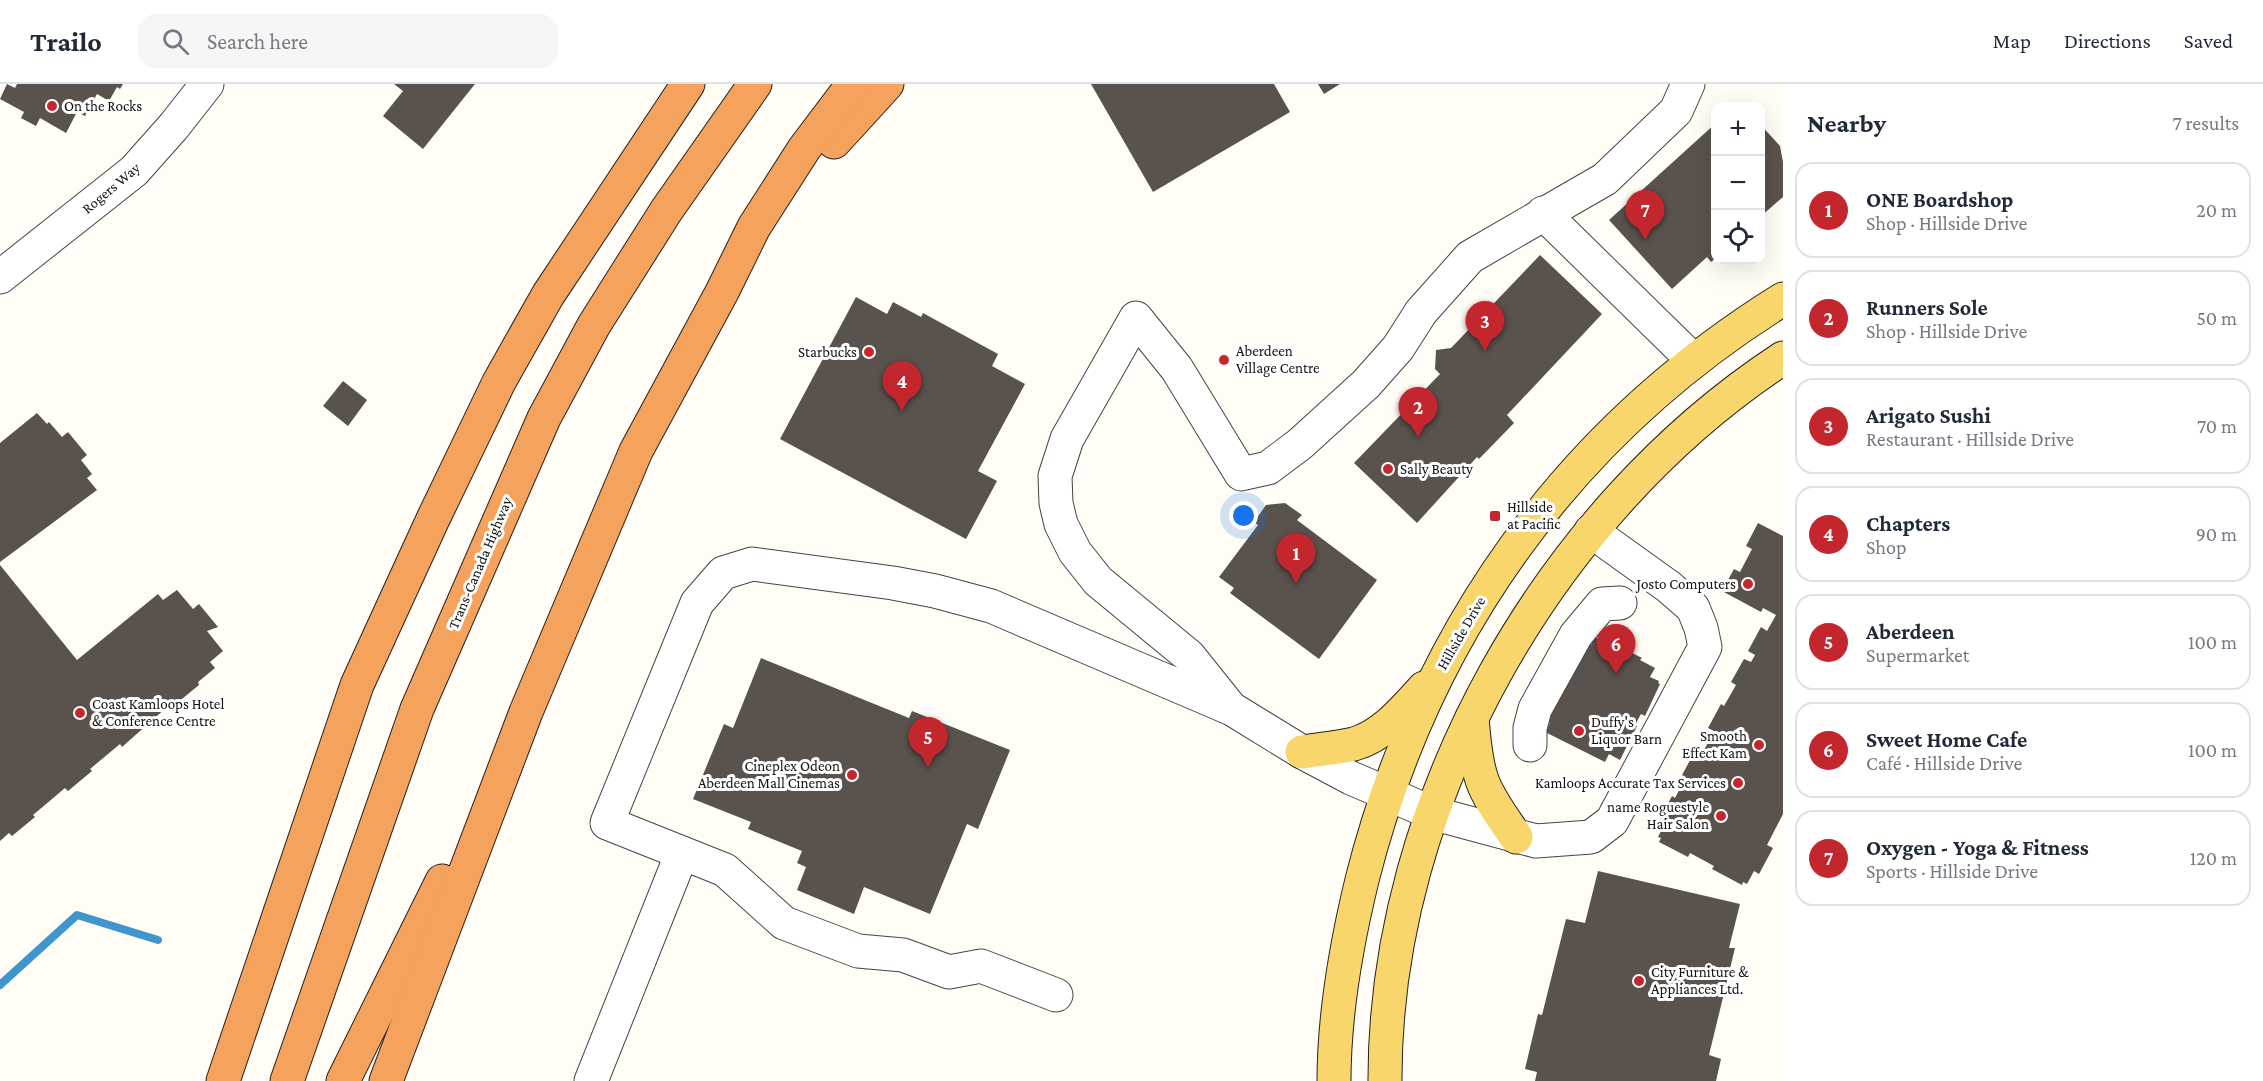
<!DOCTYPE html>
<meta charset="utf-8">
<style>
:root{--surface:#fff;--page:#f6f6f7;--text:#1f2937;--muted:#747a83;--line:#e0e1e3;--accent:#c4262e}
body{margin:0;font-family:"Crimson Pro",serif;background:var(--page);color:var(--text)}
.controls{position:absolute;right:18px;top:18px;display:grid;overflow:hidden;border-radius:12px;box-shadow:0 6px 24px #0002}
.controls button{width:54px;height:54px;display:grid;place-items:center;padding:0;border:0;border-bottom:2px solid var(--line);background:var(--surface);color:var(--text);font:30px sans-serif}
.you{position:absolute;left:1244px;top:432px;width:21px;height:21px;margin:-15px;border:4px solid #fff;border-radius:50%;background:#1a73e8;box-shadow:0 0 0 9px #1a73e833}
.badge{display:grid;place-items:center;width:39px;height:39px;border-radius:50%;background:var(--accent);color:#fff;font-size:20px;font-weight:700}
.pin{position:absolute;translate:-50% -50px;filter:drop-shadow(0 2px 3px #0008)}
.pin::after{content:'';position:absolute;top:32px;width:21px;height:18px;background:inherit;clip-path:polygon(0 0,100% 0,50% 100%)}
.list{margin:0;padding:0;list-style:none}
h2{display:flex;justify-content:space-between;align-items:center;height:78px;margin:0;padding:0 24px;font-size:26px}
h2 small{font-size:20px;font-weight:400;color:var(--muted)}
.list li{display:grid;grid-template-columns:39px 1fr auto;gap:18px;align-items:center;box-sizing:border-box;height:96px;margin:0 12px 12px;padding:0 12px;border:2px solid var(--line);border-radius:18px}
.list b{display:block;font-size:22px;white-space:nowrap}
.list p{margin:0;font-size:20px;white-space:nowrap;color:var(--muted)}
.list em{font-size:20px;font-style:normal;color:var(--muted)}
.icon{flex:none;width:33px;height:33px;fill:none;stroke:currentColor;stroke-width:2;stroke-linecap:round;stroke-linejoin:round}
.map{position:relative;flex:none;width:1783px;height:997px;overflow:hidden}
header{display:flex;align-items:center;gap:36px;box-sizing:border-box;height:84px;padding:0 30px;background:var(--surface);border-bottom:2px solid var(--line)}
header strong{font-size:28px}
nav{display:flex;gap:33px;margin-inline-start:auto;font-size:21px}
.search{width:420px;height:54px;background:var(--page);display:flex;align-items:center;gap:15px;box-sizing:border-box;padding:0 21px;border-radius:18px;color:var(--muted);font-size:22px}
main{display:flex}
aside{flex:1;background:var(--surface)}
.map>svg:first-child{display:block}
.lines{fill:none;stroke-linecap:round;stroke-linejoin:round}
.stream{stroke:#3f96cf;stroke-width:8}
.building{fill:#5a524d}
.minor-casing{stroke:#444;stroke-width:35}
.major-casing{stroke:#222;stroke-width:35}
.highway-casing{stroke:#222;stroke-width:35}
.minor{stroke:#fff;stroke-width:33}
.major{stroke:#f9d66b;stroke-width:33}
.highway{stroke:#f5a25d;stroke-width:33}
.poi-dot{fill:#c4262e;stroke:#fff;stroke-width:2}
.labels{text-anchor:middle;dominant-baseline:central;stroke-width:6;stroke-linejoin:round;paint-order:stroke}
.poi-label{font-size:15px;fill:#111;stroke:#fff;text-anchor:start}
.street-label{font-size:15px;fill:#111;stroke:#fff}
</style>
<header>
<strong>Trailo</strong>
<div class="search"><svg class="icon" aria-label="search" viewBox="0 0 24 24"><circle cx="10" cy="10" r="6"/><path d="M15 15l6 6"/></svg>Search here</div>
<nav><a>Map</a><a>Directions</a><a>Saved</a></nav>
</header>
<main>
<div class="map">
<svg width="1783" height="997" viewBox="0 0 1783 997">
<rect width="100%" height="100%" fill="#fffdf5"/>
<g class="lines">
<path class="stream" d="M0,901L77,831L158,856"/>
</g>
<g class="building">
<path d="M7,0L15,4L17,0H123L120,5L117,3L109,17L97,10L85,32L77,28L66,49L40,34L36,42L21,34L24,28L0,15Z"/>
<path d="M394,0H475L423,65L383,32L403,7Z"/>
<path d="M1091,0H1274L1290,28L1153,108Z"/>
<path d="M1318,0H1340L1324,10Z"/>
<path d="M1716,39V174L1711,178L1707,173L1672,205L1609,136Z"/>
<path d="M1760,40L1780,62L1783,78V113L1760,133Z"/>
<path d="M1540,171L1602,230L1507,331L1514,339L1479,375L1477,373L1417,439L1354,379L1440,290L1435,285L1436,266L1451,264Z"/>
<path d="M856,213L887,230L893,218L921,233L923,229L998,270L992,282L1025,300L978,387L997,397L966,455L780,355Z"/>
<path d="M343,297L367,316L348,342L323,322Z"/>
<path d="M37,329L47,340L49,338L62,353L68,348L87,371L81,376L92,390L87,394L97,406L0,478V359Z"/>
<path d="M1285,419L1302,431L1297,436L1377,496L1319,575L1230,509L1234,504L1219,493L1258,441L1254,438L1266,421Z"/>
<path d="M1758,439L1783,452V730L1767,761L1773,764L1759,790L1754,787L1747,800L1743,798L1742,801L1712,785L1714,782L1690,769L1688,773L1659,758L1661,754L1658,753L1665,739L1659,736L1672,712L1675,714L1686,693L1682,691L1695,667L1702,670L1714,647L1708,644L1721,620L1724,622L1736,601L1731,598L1744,575L1751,578L1755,571L1748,567L1761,543L1767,547L1776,531L1763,524L1761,528L1722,507L1734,485L1740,488L1752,465L1746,462Z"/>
<path d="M0,481L77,576L158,510L163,516L177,506L193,525L199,520L218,543L207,547L223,567L210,578L215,584L198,598L199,601L177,619L175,616L122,663L120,660L90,685L92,687L68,707L65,704L33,731L35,733L12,752L9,749L0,757Z"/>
<path d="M1594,553L1608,560L1609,557L1642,574L1640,576L1655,584L1650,593L1659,597L1658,599L1660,600L1645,632L1641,630L1635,641L1637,642L1620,676L1609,670L1605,678L1545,648L1550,639L1541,634L1582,557L1591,561Z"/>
<path d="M761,574L909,634L912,627L1010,666L978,745L967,740L930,830L864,803L854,830L797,806L806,783L797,779L802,767L748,745L751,738L693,715L724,640L733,644Z"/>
<path d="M1598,787L1740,820L1729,864H1735L1709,971L1721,975L1716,997H1535L1537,988L1525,985L1538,930L1542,931L1566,835L1585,839Z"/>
</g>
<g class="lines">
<defs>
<g id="minor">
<path d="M1543,129L1694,277"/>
<path d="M0,193L134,87L174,42L207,0"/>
<path d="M1229,622L1189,572L1098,497L1075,468L1061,440L1056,419L1055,392L1067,355L1136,234L1177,285L1241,390L1268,384L1300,360L1366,300L1398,264L1421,228L1470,173L1605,95L1676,27L1688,0"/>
<path d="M1530,661V644L1535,625L1576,551L1602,520L1620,519"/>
<path d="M1056,911L981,882L949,888L903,871L858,867L784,839L725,786L607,739L697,519L723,489L752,480L893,499L935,507L991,522L1232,625L1302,668L1351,694L1432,729L1536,757L1591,753L1612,737L1705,563L1701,544L1693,524L1669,503L1591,447"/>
<path d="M591,997L682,769"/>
</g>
<g id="major">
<path d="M1472,634C1474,655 1475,676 1482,696C1489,716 1504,735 1516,753"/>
<path d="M1302,668C1319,665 1337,664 1354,660C1383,652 1405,625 1424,604"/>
<path d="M1334,997C1334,929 1346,862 1362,796C1424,550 1567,349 1783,215"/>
<path d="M1385,997C1384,717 1549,427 1783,274"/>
</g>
<g id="highway">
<path d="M834,58L887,0"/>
<path d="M223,997L357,601L433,435L499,298L548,211L688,0"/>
<path d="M287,997L417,625L544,334L594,241L666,127L755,0"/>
<path d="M343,997L442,797"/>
<path d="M386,997L526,628L636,367L722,208L754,143L804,65L853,0"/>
</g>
</defs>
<use href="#minor" class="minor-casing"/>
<use href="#major" class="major-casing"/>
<use href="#highway" class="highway-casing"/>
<use href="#minor" class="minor"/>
<use href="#major" class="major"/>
<use href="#highway" class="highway"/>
</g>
<g class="poi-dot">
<circle cx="52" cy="22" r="6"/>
<circle cx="869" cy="268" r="6"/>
<circle cx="1224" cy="276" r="6"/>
<circle cx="1388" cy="385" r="6"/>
<rect x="1489" y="426" width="12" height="12" rx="3"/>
<circle cx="1748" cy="500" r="6"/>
<circle cx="80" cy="629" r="6"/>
<circle cx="1579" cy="647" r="6"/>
<circle cx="1759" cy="661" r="6"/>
<circle cx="852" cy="691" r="6"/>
<circle cx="1738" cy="699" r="6"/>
<circle cx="1721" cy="732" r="6"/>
<circle cx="1639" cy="897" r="6"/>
</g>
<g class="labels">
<g class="poi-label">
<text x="64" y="22">On the Rocks</text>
<text x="1236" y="267">Aberdeen<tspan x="1236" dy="17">Village Centre</tspan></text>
<text x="857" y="268" text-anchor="end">Starbucks</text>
<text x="1400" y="385">Sally Beauty</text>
<text x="1507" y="423">Hillside<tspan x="1507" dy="17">at Pacific</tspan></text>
<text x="1736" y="500" text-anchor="end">Josto Computers</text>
<text x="92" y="620">Coast Kamloops Hotel<tspan x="92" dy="17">&amp; Conference Centre</tspan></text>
<text x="1591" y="638">Duffy's<tspan x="1591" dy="17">Liquor Barn</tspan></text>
<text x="1747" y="652" text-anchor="end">Smooth<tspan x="1747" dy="17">Effect Kam</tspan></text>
<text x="840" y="682" text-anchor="end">Cineplex Odeon<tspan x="840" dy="17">Aberdeen Mall Cinemas</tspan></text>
<text x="1726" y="699" text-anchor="end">Kamloops Accurate Tax Services</text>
<text x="1709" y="723" text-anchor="end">name Roguestyle<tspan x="1709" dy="17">Hair Salon</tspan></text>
<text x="1651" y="888">City Furniture &amp;<tspan x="1651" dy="17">Appliances Ltd.</tspan></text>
</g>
<g class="street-label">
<text transform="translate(111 104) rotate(-40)">Rogers Way</text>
<text transform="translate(480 479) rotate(-67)">Trans-Canada Highway</text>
<text transform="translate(1461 549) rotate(-60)">Hillside Drive</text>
</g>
</g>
</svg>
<div class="controls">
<button>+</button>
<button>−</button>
<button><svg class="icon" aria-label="locate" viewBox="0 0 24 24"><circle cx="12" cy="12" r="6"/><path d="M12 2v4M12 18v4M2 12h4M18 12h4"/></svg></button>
</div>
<div class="you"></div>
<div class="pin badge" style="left:1296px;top:499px">1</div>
<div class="pin badge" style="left:1418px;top:353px">2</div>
<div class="pin badge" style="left:1485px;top:267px">3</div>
<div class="pin badge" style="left:902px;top:327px">4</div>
<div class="pin badge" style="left:928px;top:683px">5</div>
<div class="pin badge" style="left:1616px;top:590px">6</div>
<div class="pin badge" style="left:1645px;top:156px">7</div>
</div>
<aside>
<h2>Nearby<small>7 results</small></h2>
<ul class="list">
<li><span class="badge">1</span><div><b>ONE Boardshop</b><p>Shop · Hillside Drive</p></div><em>20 m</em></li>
<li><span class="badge">2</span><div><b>Runners Sole</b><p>Shop · Hillside Drive</p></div><em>50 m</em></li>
<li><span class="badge">3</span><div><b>Arigato Sushi</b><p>Restaurant · Hillside Drive</p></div><em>70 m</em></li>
<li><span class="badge">4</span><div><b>Chapters</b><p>Shop</p></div><em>90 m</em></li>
<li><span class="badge">5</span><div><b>Aberdeen</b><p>Supermarket</p></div><em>100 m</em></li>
<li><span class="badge">6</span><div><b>Sweet Home Cafe</b><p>Café · Hillside Drive</p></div><em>100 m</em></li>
<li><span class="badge">7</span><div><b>Oxygen - Yoga &amp; Fitness</b><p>Sports · Hillside Drive</p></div><em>120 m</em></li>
</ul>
</aside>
</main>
